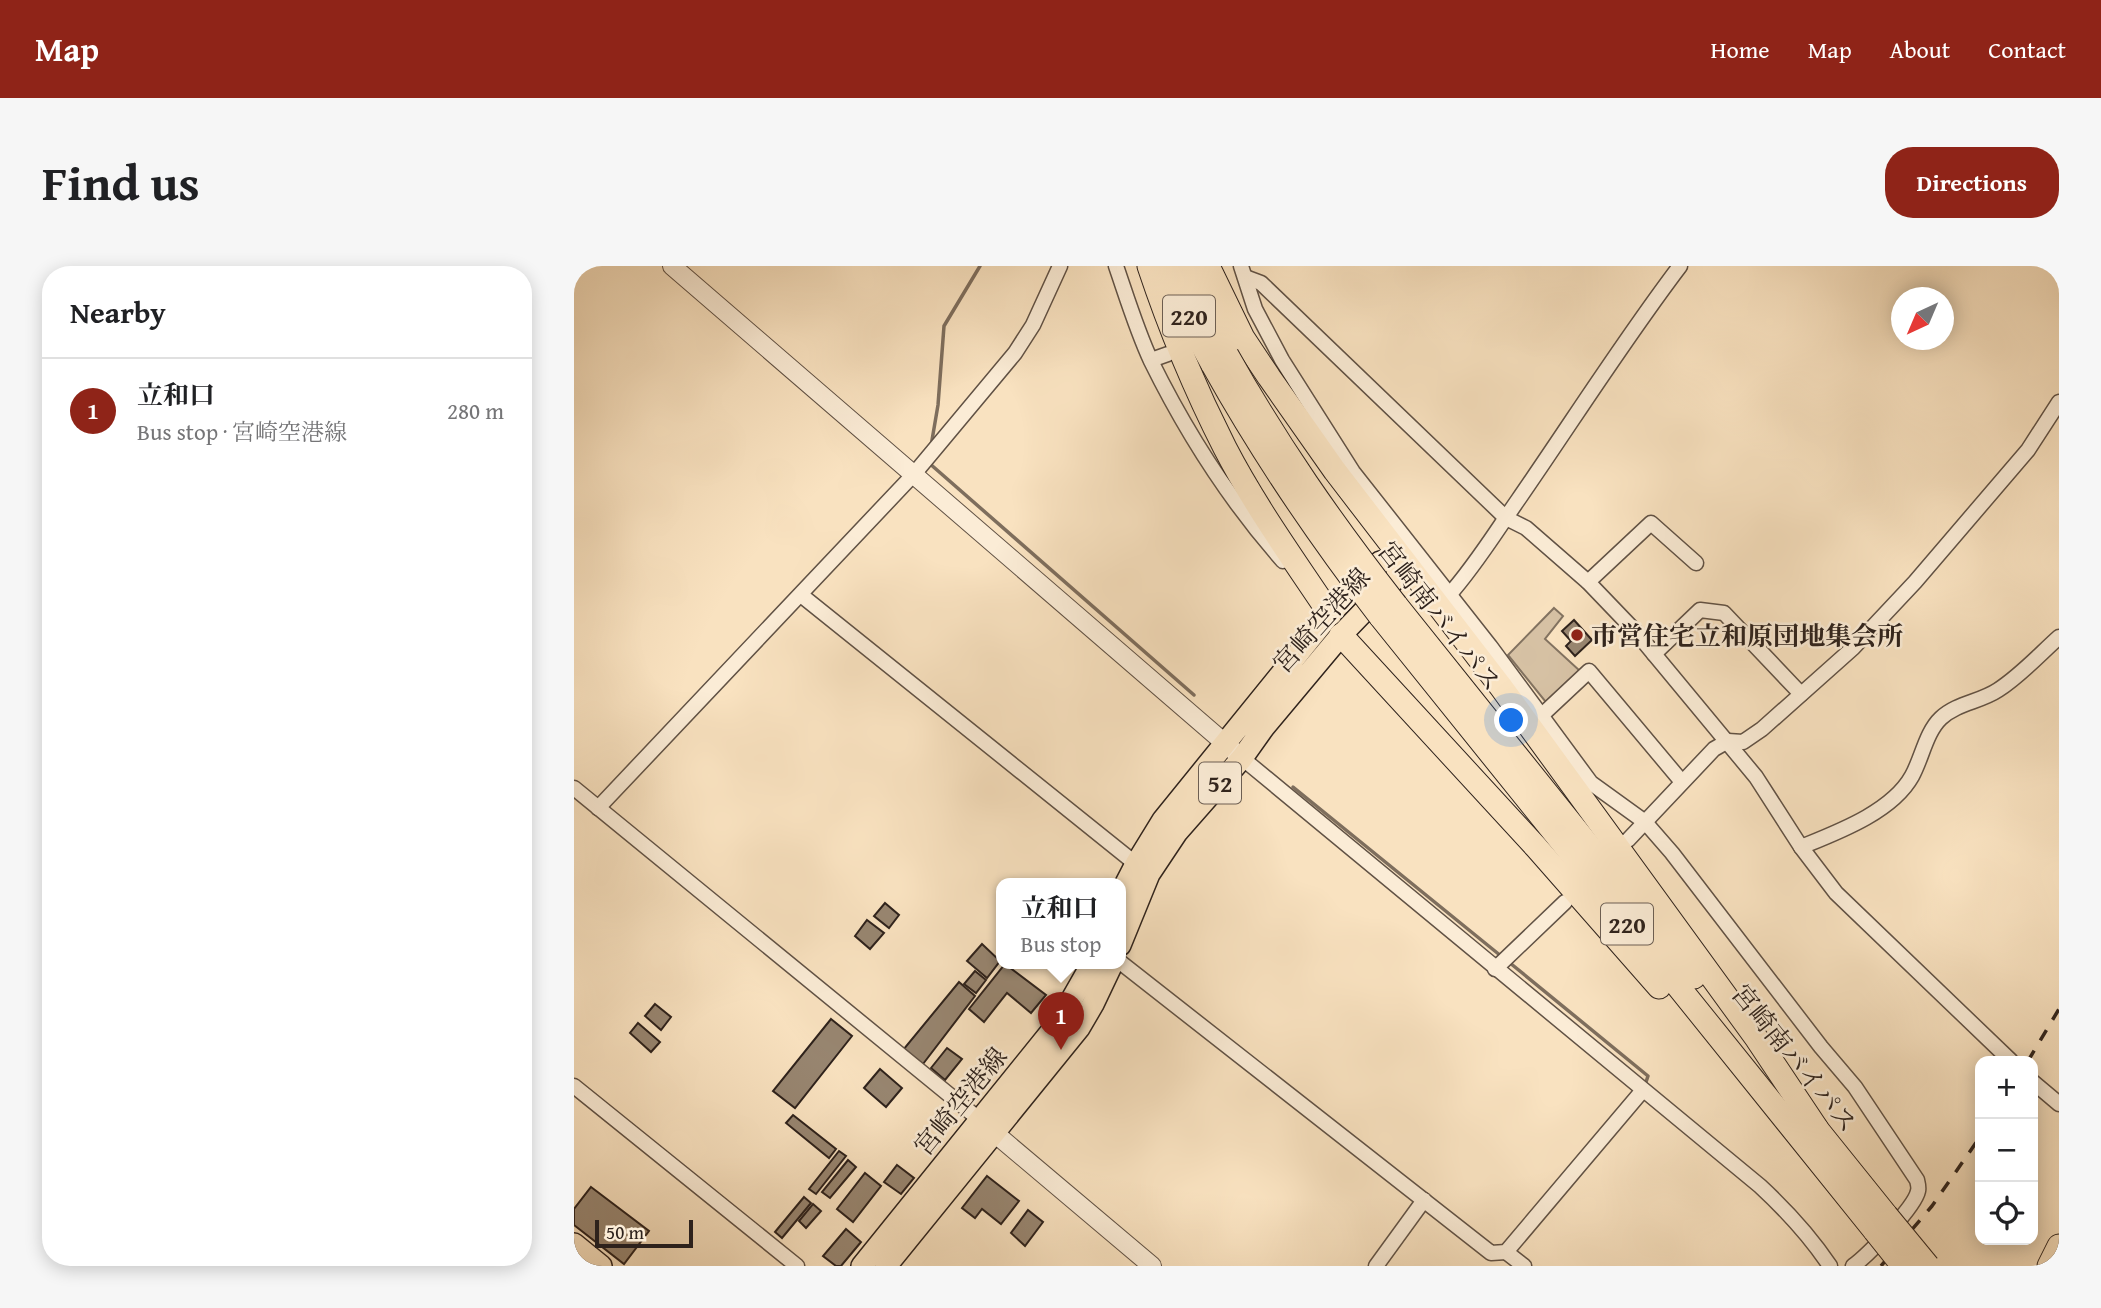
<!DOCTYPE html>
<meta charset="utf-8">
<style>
:root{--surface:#fff;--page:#f6f6f6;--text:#202124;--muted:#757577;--line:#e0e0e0;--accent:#8f2418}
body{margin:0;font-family:"Gentium Book Plus","Noto Serif JP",serif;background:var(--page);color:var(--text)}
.controls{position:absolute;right:21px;bottom:21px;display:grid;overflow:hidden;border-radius:14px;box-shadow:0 4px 18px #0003}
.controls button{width:63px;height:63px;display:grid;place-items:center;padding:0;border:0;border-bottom:2px solid var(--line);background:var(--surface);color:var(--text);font:35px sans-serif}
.compass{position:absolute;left:1317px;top:21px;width:63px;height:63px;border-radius:50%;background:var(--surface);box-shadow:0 4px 18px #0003;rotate:224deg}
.scale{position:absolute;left:21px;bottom:18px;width:98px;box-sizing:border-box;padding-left:7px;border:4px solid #2e221c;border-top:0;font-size:19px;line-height:24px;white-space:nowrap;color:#2e221c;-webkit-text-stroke:5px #fbecd6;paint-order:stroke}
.you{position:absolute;left:938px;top:455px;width:24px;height:24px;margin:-18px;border:5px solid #fff;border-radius:50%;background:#1a73e8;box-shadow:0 0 0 10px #1a73e833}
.badge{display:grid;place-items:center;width:46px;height:46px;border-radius:50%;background:var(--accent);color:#fff;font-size:23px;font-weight:700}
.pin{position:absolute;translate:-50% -58px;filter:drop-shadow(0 2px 4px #0008)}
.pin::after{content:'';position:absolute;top:37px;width:24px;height:21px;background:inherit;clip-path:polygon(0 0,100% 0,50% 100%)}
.popup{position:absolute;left:422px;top:612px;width:130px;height:91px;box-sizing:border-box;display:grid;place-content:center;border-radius:14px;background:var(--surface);filter:drop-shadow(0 2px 5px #0005);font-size:23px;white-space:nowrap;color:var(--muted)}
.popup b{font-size:26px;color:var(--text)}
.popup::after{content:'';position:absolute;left:50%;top:100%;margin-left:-14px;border:14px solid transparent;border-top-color:var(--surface)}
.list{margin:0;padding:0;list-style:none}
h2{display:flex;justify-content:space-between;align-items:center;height:91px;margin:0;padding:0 28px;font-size:30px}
h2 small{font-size:23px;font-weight:400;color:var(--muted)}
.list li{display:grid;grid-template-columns:46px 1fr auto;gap:21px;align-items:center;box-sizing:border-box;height:105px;padding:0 28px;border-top:2px solid var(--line)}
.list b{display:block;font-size:26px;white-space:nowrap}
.list p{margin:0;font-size:23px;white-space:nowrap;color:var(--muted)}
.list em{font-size:23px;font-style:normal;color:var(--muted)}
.icon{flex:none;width:38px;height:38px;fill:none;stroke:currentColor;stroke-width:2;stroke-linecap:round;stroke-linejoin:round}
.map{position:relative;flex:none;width:1485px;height:1000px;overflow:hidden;border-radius:28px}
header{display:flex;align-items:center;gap:42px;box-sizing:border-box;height:98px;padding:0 35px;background:var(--accent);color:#fff}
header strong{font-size:33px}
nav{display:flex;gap:38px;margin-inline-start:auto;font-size:24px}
.intro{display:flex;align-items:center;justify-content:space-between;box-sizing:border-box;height:168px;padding:0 42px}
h1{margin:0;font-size:49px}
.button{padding:18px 32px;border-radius:28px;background:var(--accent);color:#fff;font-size:24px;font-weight:700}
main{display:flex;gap:42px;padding:0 42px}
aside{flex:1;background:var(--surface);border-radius:28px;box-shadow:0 4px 18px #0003}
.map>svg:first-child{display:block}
.green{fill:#d6c1a4;stroke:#827260;stroke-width:2}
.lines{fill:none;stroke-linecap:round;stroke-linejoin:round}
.stream{stroke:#7e6e5d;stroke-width:3.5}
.building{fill:#988671;stroke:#2e221c;stroke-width:2}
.minor-casing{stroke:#615245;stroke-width:17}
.tertiary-casing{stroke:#615245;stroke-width:20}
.primary-casing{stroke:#2e221c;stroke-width:24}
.trunk-casing{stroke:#2e221c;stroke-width:25}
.minor{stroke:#fbecd6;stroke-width:14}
.tertiary{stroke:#fbecd6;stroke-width:18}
.primary{stroke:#f9e2c0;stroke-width:21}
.trunk{stroke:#f9e2c0;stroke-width:23}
.rail{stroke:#2e221c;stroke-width:3.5;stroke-dasharray:12 12;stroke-linecap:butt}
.trunk-bridge-casing{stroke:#2e221c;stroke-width:25;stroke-linecap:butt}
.trunk-bridge{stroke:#f9e2c0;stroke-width:23}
.poi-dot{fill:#8f2418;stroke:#fbecd6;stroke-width:2.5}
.labels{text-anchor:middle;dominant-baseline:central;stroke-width:5;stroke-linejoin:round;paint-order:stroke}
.shield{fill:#fbecd6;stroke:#6c5f54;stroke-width:2}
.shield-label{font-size:24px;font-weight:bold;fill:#2e221c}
.street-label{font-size:26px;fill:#2e221c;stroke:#fbecd6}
.poi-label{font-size:26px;font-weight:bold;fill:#2e221c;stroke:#fbecd6;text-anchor:start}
</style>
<header>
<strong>Map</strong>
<nav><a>Home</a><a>Map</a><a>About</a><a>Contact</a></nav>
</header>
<div class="intro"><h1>Find us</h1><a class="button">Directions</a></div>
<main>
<aside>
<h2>Nearby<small></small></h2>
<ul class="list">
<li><span class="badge">1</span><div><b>立和口</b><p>Bus stop · 宮崎空港線</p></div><em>280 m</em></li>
</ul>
</aside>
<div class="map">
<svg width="1485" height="1000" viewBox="0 0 1485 1000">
<rect width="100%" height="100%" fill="#f9e2c0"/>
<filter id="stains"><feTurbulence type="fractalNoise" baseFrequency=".00286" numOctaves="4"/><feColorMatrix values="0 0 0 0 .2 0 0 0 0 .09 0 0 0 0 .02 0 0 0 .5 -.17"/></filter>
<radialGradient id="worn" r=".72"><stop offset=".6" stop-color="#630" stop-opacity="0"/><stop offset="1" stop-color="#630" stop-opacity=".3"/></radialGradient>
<path class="green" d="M980,342L989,350L971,373L1006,405L976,435H971L934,389Z"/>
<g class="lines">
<g class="stream">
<path d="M357,180L364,139L370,60L406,0"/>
<path d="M355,197L620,429"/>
<path d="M719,521L927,690"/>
<path d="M936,697L1074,810L1072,816"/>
</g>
</g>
<g class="building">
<path d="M1000,354L1018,374L1001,390L992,380L997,375L988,365Z"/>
<path d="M311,637L325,649L315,662L300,650Z"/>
<path d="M293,654L310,667L296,683L281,670Z"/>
<path d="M408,678L426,695L413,712L393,695Z"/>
<path d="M431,698L472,729L457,747L433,727L410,756L395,743Z"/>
<path d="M401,705L412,714L402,727L390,718Z"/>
<path d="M385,716L401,730L349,798L329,784Z"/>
<path d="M81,738L97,751L87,764L71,750Z"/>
<path d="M257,753L278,770L221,842L199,825Z"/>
<path d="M64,757L86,776L77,786L56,767Z"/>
<path d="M373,782L388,793L371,814L357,802Z"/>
<path d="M306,803L328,822L312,841L290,822Z"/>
<path d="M219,849L262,883L255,892L212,857Z"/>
<path d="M265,885L272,890L242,928L235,923Z"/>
<path d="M274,894L282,901L256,932L248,926Z"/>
<path d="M323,899L340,912L327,928L310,916Z"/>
<path d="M291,907L307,920L279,956L263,943Z"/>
<path d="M413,910L445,935L427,958L408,943L401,952L388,942Z"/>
<path d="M17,921L75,965L50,998L0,959V943Z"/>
<path d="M230,931L237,937L208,972L201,966Z"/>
<path d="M239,938L247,945L232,962L225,955Z"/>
<path d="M454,944L469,956L451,980L437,967Z"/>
<path d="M272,963L287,976L267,1000H262L249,990Z"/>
</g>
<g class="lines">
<defs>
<g id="minor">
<path d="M542,0C553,32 563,65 577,95C612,166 657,236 709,295"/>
<path d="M667,0L681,43L708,94L779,206L916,380L1017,517L1071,556L1098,587L1247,781L1281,821L1343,914C1344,918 1345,922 1344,925C1341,941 1293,990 1279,1000"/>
<path d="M671,11L687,17L932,252L952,262L1014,316L1061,365L1182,511L1227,581L1262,627L1437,795"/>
<path d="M577,94L594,88"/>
<path d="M1014,316L1077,257L1122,297"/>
<path d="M227,329L567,602"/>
<path d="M875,329C901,300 921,267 944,234C998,156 1049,75 1106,0"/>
<path d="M1080,388L1126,344L1150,347L1227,428"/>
<path d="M968,449L1015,405L1108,516"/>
<path d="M668,492L1186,920C1213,945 1236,970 1256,1000"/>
<path d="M0,522L406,854"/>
<path d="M24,542L340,208L441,87L459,59L486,0"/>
<path d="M1054,574L1140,483L1154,475L1169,476L1188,463L1279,382L1341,316L1454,184L1485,136"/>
<path d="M1227,581C1264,566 1318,546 1338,510C1348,492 1352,466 1367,452C1383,437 1406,436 1424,424C1446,410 1465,389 1485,371"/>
<path d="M546,696L917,987L932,986L1069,824"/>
<path d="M921,703L991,636"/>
<path d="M1459,816L1485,838"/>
<path d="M0,820L223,1000"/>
<path d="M932,986L950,1000"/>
<path d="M802,1000L850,934"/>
</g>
<g id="tertiary">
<path d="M98,0L668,492"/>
<path d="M411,859L578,1000"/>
</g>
<g id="primary">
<path d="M546,629L562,598L589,554L756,348L806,296L829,292L822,312L767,369L690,461L668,492L603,566L575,608L546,679"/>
<path d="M0,978L27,1000"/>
<path d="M288,1000L485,756L518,698"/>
<path d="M312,1000L505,762L519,738L538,698"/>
</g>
<g id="trunk">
<path d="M575,0C596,63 621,123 651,182C681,240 720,294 756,348"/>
<path d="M594,0L622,68L639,99"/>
<path d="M616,0L653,89"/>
<path d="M634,0L669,72L695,111L761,205L927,421L1183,773L1243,863"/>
<path d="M822,339L1120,711"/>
<path d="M806,350L1301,965"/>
<path d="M767,369L962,581L1085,721"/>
<path d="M1234,852L1312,949"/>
<path d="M1475,1000L1485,980"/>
</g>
</defs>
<use href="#minor" class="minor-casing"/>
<use href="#tertiary" class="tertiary-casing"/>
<use href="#primary" class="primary-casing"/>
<use href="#trunk" class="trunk-casing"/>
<use href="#minor" class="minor"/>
<use href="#tertiary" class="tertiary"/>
<use href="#primary" class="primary"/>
<use href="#trunk" class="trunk"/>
<g class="rail">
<path d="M1454,795L1485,743"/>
<path d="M1307,1000L1358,940L1406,871"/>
</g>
<defs>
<g id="trunk-bridge">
<path d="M653,89C704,180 758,257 822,339"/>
<path d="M639,99C689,189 743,268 806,350"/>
<path d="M1312,949L1354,1000"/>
<path d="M1301,965L1329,1000"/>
</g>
</defs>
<use href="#trunk-bridge" class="trunk-bridge-casing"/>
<use href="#trunk-bridge" class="trunk-bridge"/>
</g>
<circle class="poi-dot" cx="1003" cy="369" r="7"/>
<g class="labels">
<g class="shield">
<rect x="589" y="29.5" width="52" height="41" rx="5"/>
<rect x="625" y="496.5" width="42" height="41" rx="5"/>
<rect x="1027" y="637.5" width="52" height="41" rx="5"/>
</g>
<g class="shield-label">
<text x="615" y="50">220</text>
<text x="646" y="517">52</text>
<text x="1053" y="658">220</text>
</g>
<g class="street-label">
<text transform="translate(866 350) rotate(52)">宮崎南バイパス</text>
<text transform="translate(747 354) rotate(-48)">宮崎空港線</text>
<text transform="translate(1221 792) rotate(51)">宮崎南バイパス</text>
<text transform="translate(386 835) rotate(-51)">宮崎空港線</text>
</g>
<g class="poi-label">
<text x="1017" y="369">市営住宅立和原団地集会所</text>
</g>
</g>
<rect width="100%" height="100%" filter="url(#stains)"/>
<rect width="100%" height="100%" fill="url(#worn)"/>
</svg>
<div class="controls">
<button>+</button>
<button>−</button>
<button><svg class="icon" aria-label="locate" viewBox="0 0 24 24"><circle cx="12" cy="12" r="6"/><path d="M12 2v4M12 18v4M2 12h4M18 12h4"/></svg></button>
</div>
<svg class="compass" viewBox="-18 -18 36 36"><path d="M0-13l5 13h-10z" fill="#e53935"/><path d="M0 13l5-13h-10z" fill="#757577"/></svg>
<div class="scale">50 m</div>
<div class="you"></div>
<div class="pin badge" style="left:487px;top:784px">1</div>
<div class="popup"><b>立和口</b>Bus stop</div>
</div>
</main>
